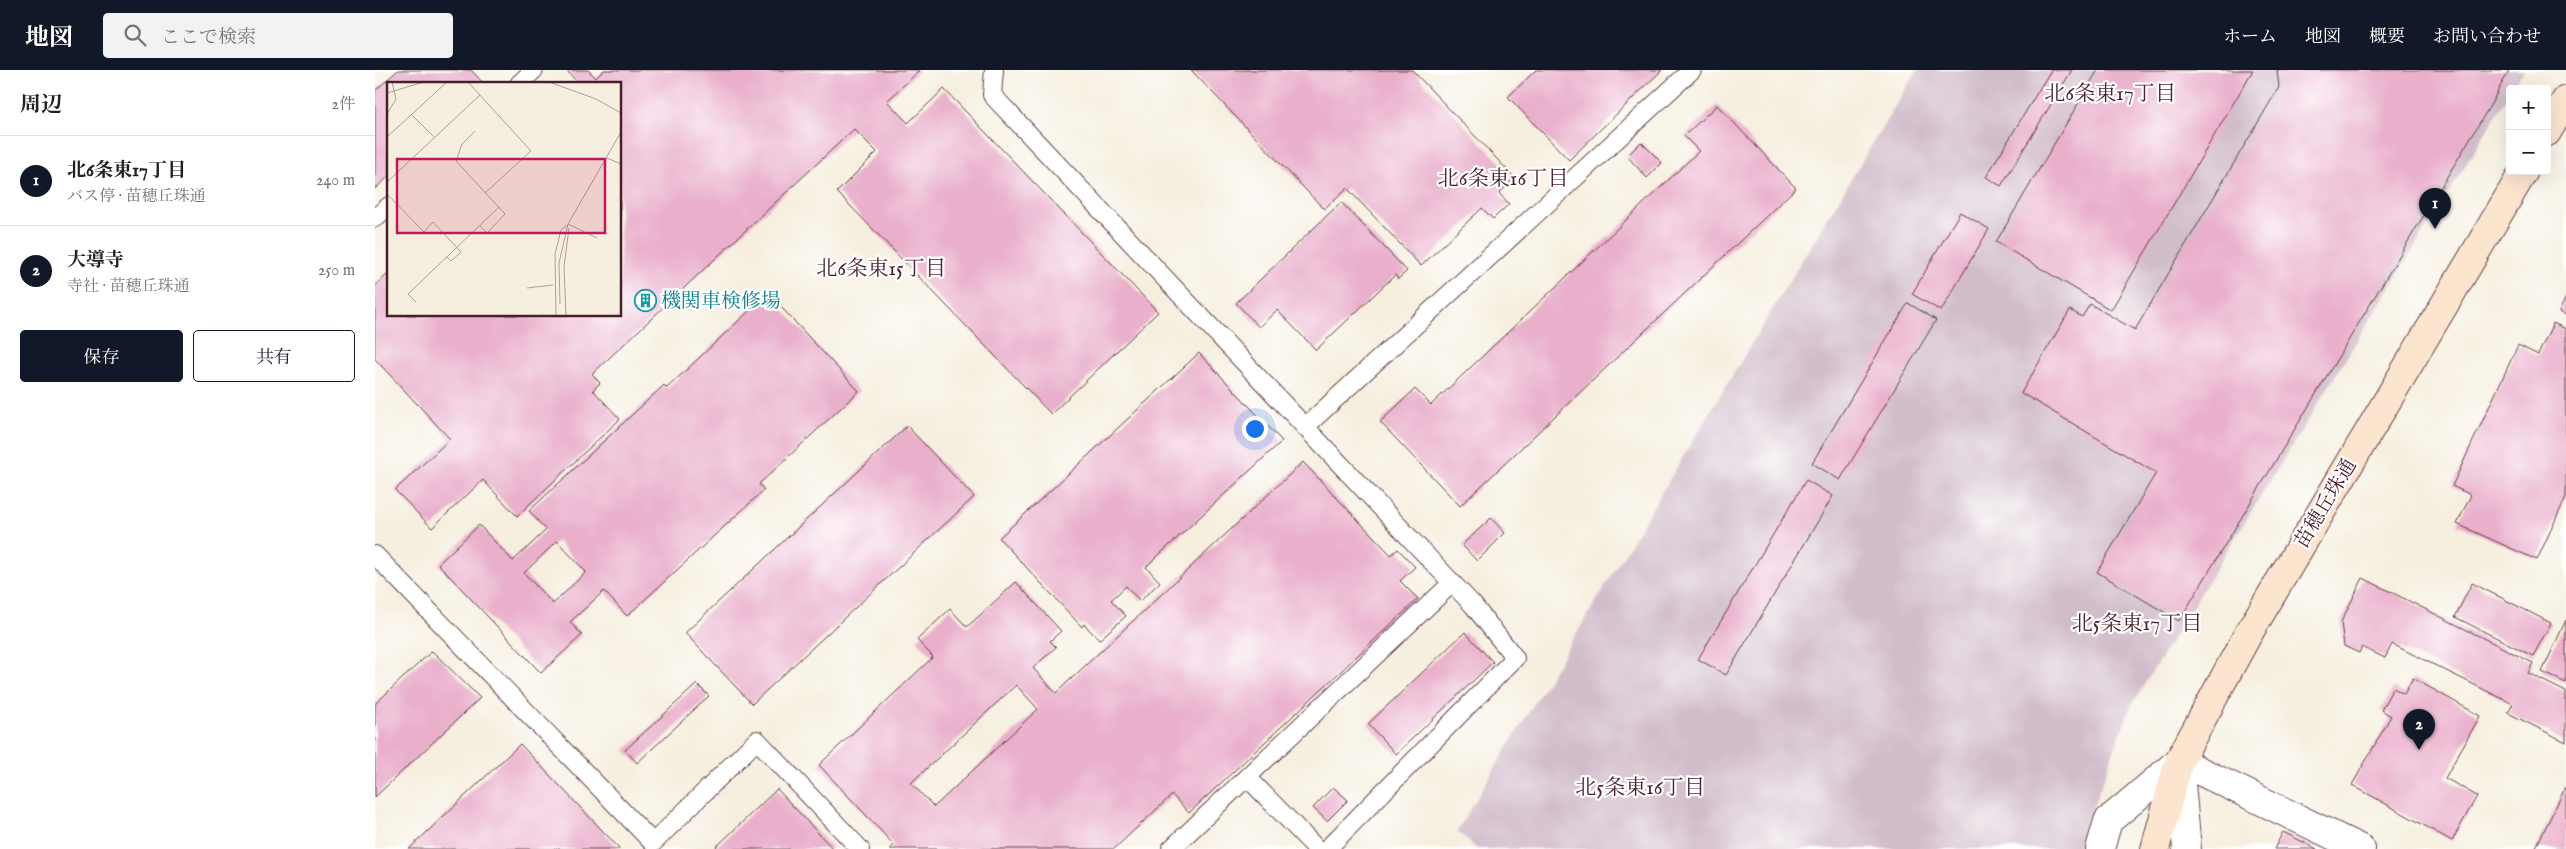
<!DOCTYPE html>
<html lang="ja">
<meta charset="utf-8">
<style>
:root{--surface:#fff;--page:#f2f2f2;--text:#202124;--muted:#757577;--line:#e0e0e0;--accent:#111827}
body{margin:0;font-family:"IM FELL English","Noto Serif JP",serif;background:var(--page);color:var(--text)}
.controls{position:absolute;right:15px;top:15px;display:grid;overflow:hidden;border-radius:5px;box-shadow:0 5px 20px #0002}
.controls button{width:45px;height:45px;display:grid;place-items:center;padding:0;border:0;border-bottom:1px solid var(--line);background:var(--surface);color:var(--text);font:25px sans-serif}
.you{position:absolute;left:879px;top:358px;width:18px;height:18px;margin:-12px;border:4px solid #fff;border-radius:50%;background:#1a73e8;box-shadow:0 0 0 8px #1a73e833}
.badge{display:grid;place-items:center;width:32px;height:32px;border-radius:50%;background:var(--accent);color:#fff;font-size:16px;font-weight:700}
.pin{position:absolute;translate:-50% -41px;filter:drop-shadow(0 1px 2px #0008)}
.pin::after{content:'';position:absolute;top:26px;width:18px;height:15px;background:inherit;clip-path:polygon(0 0,100% 0,50% 100%)}
.list{margin:0;padding:0;list-style:none}
h2{display:flex;justify-content:space-between;align-items:center;height:65px;margin:0;padding:0 20px;font-size:21px}
h2 small{font-size:16px;font-weight:400;color:var(--muted)}
.list li{display:grid;grid-template-columns:32px 1fr auto;gap:15px;align-items:center;box-sizing:border-box;height:90px;padding:0 20px;border-top:1px solid var(--line)}
.list b{display:block;font-size:19px;white-space:nowrap}
.list p{margin:0;font-size:16px;white-space:nowrap;color:var(--muted)}
.list em{font-size:16px;font-style:normal;color:var(--muted)}
.actions{display:flex;gap:10px;padding:15px 20px}
.actions a{flex:1;padding:11px 0;border:1px solid var(--accent);border-radius:5px;text-align:center;font-size:18px;color:var(--accent)}
.actions .main{background:var(--accent);color:#fff}
.icon{flex:none;width:28px;height:28px;fill:none;stroke:currentColor;stroke-width:2;stroke-linecap:round;stroke-linejoin:round}
.map{position:relative;flex:none;width:2191px;height:779px;overflow:hidden}
header{display:flex;align-items:center;gap:30px;box-sizing:border-box;height:70px;padding:0 25px;background:var(--accent);color:#fff}
header strong{font-size:24px}
nav{display:flex;gap:28px;margin-inline-start:auto;font-size:18px}
.search{width:350px;height:45px;background:var(--page);display:flex;align-items:center;gap:12px;box-sizing:border-box;padding:0 18px;border-radius:5px;color:var(--muted);font-size:19px}
main{display:flex}
aside{flex:1;background:var(--surface)}
.map>svg:first-child{display:block}
.industrial{fill:#d1bdca}
.building{fill:#e9afcb;fill-rule:evenodd}
.lines{fill:none;stroke-linecap:round;stroke-linejoin:round}
.lane-casing{stroke:#643e46;stroke-width:20}
.street-casing{stroke:#643e46;stroke-width:30}
.secondary-casing{stroke:#643e46;stroke-width:30}
.lane{stroke:#fff;stroke-width:18}
.street{stroke:#fff;stroke-width:28}
.secondary{stroke:#fce5cf;stroke-width:28}
.labels{text-anchor:middle;dominant-baseline:central;stroke-width:4.5;stroke-linejoin:round;paint-order:stroke}
.culture-label{font-size:20px;fill:#0d838f;stroke:#fff;text-anchor:start}
.street-label{font-size:20px;fill:#4a1f2b;stroke:#fff}
.neighbourhood-label{font-size:21px;fill:#4a1f2b;stroke:#fff}
.inset-road{fill:none;stroke:#b19c97;stroke-width:1}
.view{fill:#c2185b;fill-opacity:0.15;stroke:#c2185b;stroke-width:2.5}
.inset-edge{fill:none;stroke:#4a1f2b;stroke-width:2.5}
</style>
<header>
<strong>地図</strong>
<div class="search"><svg class="icon" aria-label="search" viewBox="0 0 24 24"><circle cx="10" cy="10" r="6"/><path d="M15 15l6 6"/></svg>ここで検索</div>
<nav><a>ホーム</a><a>地図</a><a>概要</a><a>お問い合わせ</a></nav>
</header>
<main>
<aside>
<h2>周辺<small>2件</small></h2>
<ul class="list">
<li><span class="badge">1</span><div><b>北6条東17丁目</b><p>バス停 · 苗穂丘珠通</p></div><em>240 m</em></li>
<li><span class="badge">2</span><div><b>大導寺</b><p>寺社 · 苗穂丘珠通</p></div><em>250 m</em></li>
</ul>
<div class="actions"><a class="main">保存</a><a>共有</a></div>
</aside>
<div class="map">
<svg width="2191" height="779" viewBox="0 0 2191 779">
<rect width="100%" height="100%" fill="#fff"/>
<filter id="ink" filterUnits="userSpaceOnUse"><feTurbulence type="fractalNoise" baseFrequency=".02" numOctaves="2"/><feDisplacementMap in="SourceGraphic" scale="10" xChannelSelector="R" yChannelSelector="G"/><feConvolveMatrix kernelMatrix="1 2 1 2 8 2 1 2 1" color-interpolation-filters="sRGB"/></filter>
<filter id="wash" filterUnits="userSpaceOnUse"><feTurbulence type="fractalNoise" baseFrequency=".0096" numOctaves="4" result="noise"/><feDisplacementMap in="SourceGraphic" scale="20" xChannelSelector="R" yChannelSelector="G"/><feGaussianBlur stdDeviation="1.12" result="paint"/><feColorMatrix in="noise" values="0 0 0 0 0 0 0 0 0 0 0 0 0 0 0 0 0 1.4 0 .05"/><feComposite in="paint" operator="in"/></filter>
<g filter="url(#wash)">
<rect width="100%" height="100%" fill="#f6efdf"/>
<path class="industrial" d="M1542,0H2149L2138,19H2135V23L1756,636L1702,779H1102L1082,761Z"/>
<g id="blocks">
<g class="building">
<path d="M23,0H96L109,14H14V106L0,119V21Z"/>
<path d="M191,0H213L221,8L229,0H545L512,31L533,53L569,19L783,242L676,344L462,122L502,82L479,59L217,304L225,313L218,320L245,349L142,446L108,410L57,458L20,420L75,369L0,289V216L14,203V245H245V14H204Z"/>
<path d="M816,0H1037L1140,108L1124,123L1134,134L1118,149L1107,138L1046,196L972,118L949,139Z"/>
<path d="M1161,0H1287L1194,90L1133,27Z"/>
<path d="M1676,0H1697L1626,116L1611,107Z"/>
<path d="M1723,0H1878L1736,240L1621,172Z"/>
<path d="M1902,0H2134L2116,34L1804,551L1722,502L1781,403L1646,323L1695,240L1707,247L1715,234L1760,260L1904,17Z"/>
<path d="M1342,35L1421,118L1085,436L1005,352L1040,319L1056,335L1324,81L1309,66Z"/>
<path d="M1266,72L1287,93L1272,108L1252,86Z"/>
<path d="M966,132L1032,201L1023,209L1020,205L941,280L902,240L884,257L861,233Z"/>
<path d="M1585,142L1614,159L1566,241L1537,224Z"/>
<path d="M393,223L484,321L384,414L389,420L252,546L229,521L195,552L207,565L166,603L63,494L104,455L138,491L171,460L154,441L289,315L292,318ZM182,471L211,502L178,534L149,503Z"/>
<path d="M2191,227V245L2184,242Z"/>
<path d="M1533,233L1561,250L1465,410L1437,393Z"/>
<path d="M2178,253L2191,259V427L2162,490L2082,454L2096,425L2077,416L2143,275L2163,285Z"/>
<path d="M824,283L907,371L771,497L785,512L765,531L751,516L736,530L751,546L724,570L709,554L707,557L624,468Z"/>
<path d="M532,356L599,427L377,634L310,563Z"/>
<path d="M928,392L1016,485L1023,479L1040,497L1025,511L1043,529L814,743L797,725L739,779H514L519,775L444,695L558,587L542,570L575,539L592,557L641,512L686,561L675,571L681,577L658,598L681,623ZM641,615L663,639L559,737L536,713Z"/>
<path d="M1431,410L1458,426L1351,605L1323,589Z"/>
<path d="M1116,448L1130,463L1102,491L1087,475Z"/>
<path d="M1988,508L2158,593L2153,603L2191,622V672L2133,643L2138,634L2017,574L2010,588L1987,577L1984,583L1969,576L1966,552Z"/>
<path d="M2097,513L2176,553L2158,586L2080,547Z"/>
<path d="M2191,550V613L2167,602Z"/>
<path d="M1090,562L1118,592L1021,684L993,654Z"/>
<path d="M57,581L105,628L0,727V634Z"/>
<path d="M2038,608L2105,646L2070,708L2102,726L2077,771L1977,715L2016,646L2006,640L2018,618L2029,624Z"/>
<path d="M322,614L334,626L262,693L250,680Z"/>
<path d="M145,674L245,779H34Z"/>
<path d="M2191,716V779H2160Z"/>
<path d="M958,717L973,730L952,751L938,738Z"/>
<path d="M402,719L458,779H339Z"/>
<path d="M1908,762L1942,779H1899Z"/>
</g>
</g>
</g>
<g filter="url(#ink)">
<use href="#blocks" fill-opacity="0" stroke="#643e46" stroke-width="1"/>
<g class="lines">
<defs>
<g id="lane">
<path d="M619,0L617,25L1098,535L1140,588L952,779"/>
<path d="M144,14L159,0"/>
<path d="M0,148L14,136"/>
<path d="M930,357L1317,0"/>
<path d="M0,485L278,773L382,670L485,779"/>
<path d="M872,707L942,779"/>
<path d="M796,779L1077,513"/>
</g>
<g id="street">
<path d="M1804,691L1986,779"/>
<path d="M1804,692L1812,779"/>
<path d="M1725,779L1733,751L1804,691"/>
</g>
<g id="secondary">
<path d="M2172,62L2191,30"/>
<path d="M1780,779L1804,691L1872,566L2149,101"/>
</g>
</defs>
<use href="#lane" class="lane-casing"/>
<use href="#street" class="street-casing"/>
<use href="#secondary" class="secondary-casing"/>
<use href="#lane" class="lane"/>
<use href="#street" class="street"/>
<use href="#secondary" class="secondary"/>
</g>
</g>
<defs>
<symbol id="building-ring" viewBox="-11 -11 22 22"><circle r="9.5" fill="#fff" stroke="#0f9aa8" stroke-width="1.5"/><path d="M-4-6H4V6H1V3H-1V6H-4ZM-2.5-4.3h1.7v1.8h-1.7ZM.8-4.3h1.7v1.8H.8ZM-2.5-1h1.7V.8h-1.7ZM.8-1h1.7V.8H.8Z" fill="#0f9aa8"/></symbol>
</defs>
<g fill-rule="evenodd">
<use href="#building-ring" x="258" y="218" width="25" height="25"/>
</g>
<g class="labels">
<g class="culture-label">
<text x="286" y="231">機関車検修場</text>
</g>
<g class="street-label">
<text transform="translate(1951 434) rotate(-59)">苗穂丘珠通</text>
</g>
<g class="neighbourhood-label">
<text x="1735" y="24">北6条東17丁目</text>
<text x="1128" y="109">北6条東16丁目</text>
<text x="506" y="199">北6条東15丁目</text>
<text x="1762" y="554">北5条東17丁目</text>
<text x="1265" y="718">北5条東16丁目</text>
</g>
</g>
<g transform="translate(12 12)">
<rect width="234" height="234" fill="#f6efdf"/>
<path class="inset-road" d="M81,0L144,69L98,111M162,0L209,17L234,31M0,11L37,0M0,32L9,17L5,0M25,33L48,56M88,49L75,62L69,79L118,132L100,151L93,144M0,55L60,0M220,76L234,82M0,100L93,13M0,112L37,150L46,140L74,170L64,179L60,175M181,142L210,156M140,206L166,203M29,220L21,212L112,125M173,222L172,181L181,142L234,50M169,234L168,172L174,148L180,143M179,234L177,185L182,146"/>
<path class="view" d="M10,77H218V151H10Z"/>
<rect width="234" height="234" class="inset-edge"/>
</g>
</svg>
<div class="controls">
<button>+</button>
<button>−</button>
</div>
<div class="you"></div>
<div class="pin badge" style="left:2060px;top:159px">1</div>
<div class="pin badge" style="left:2044px;top:680px">2</div>
</div>
</main>
